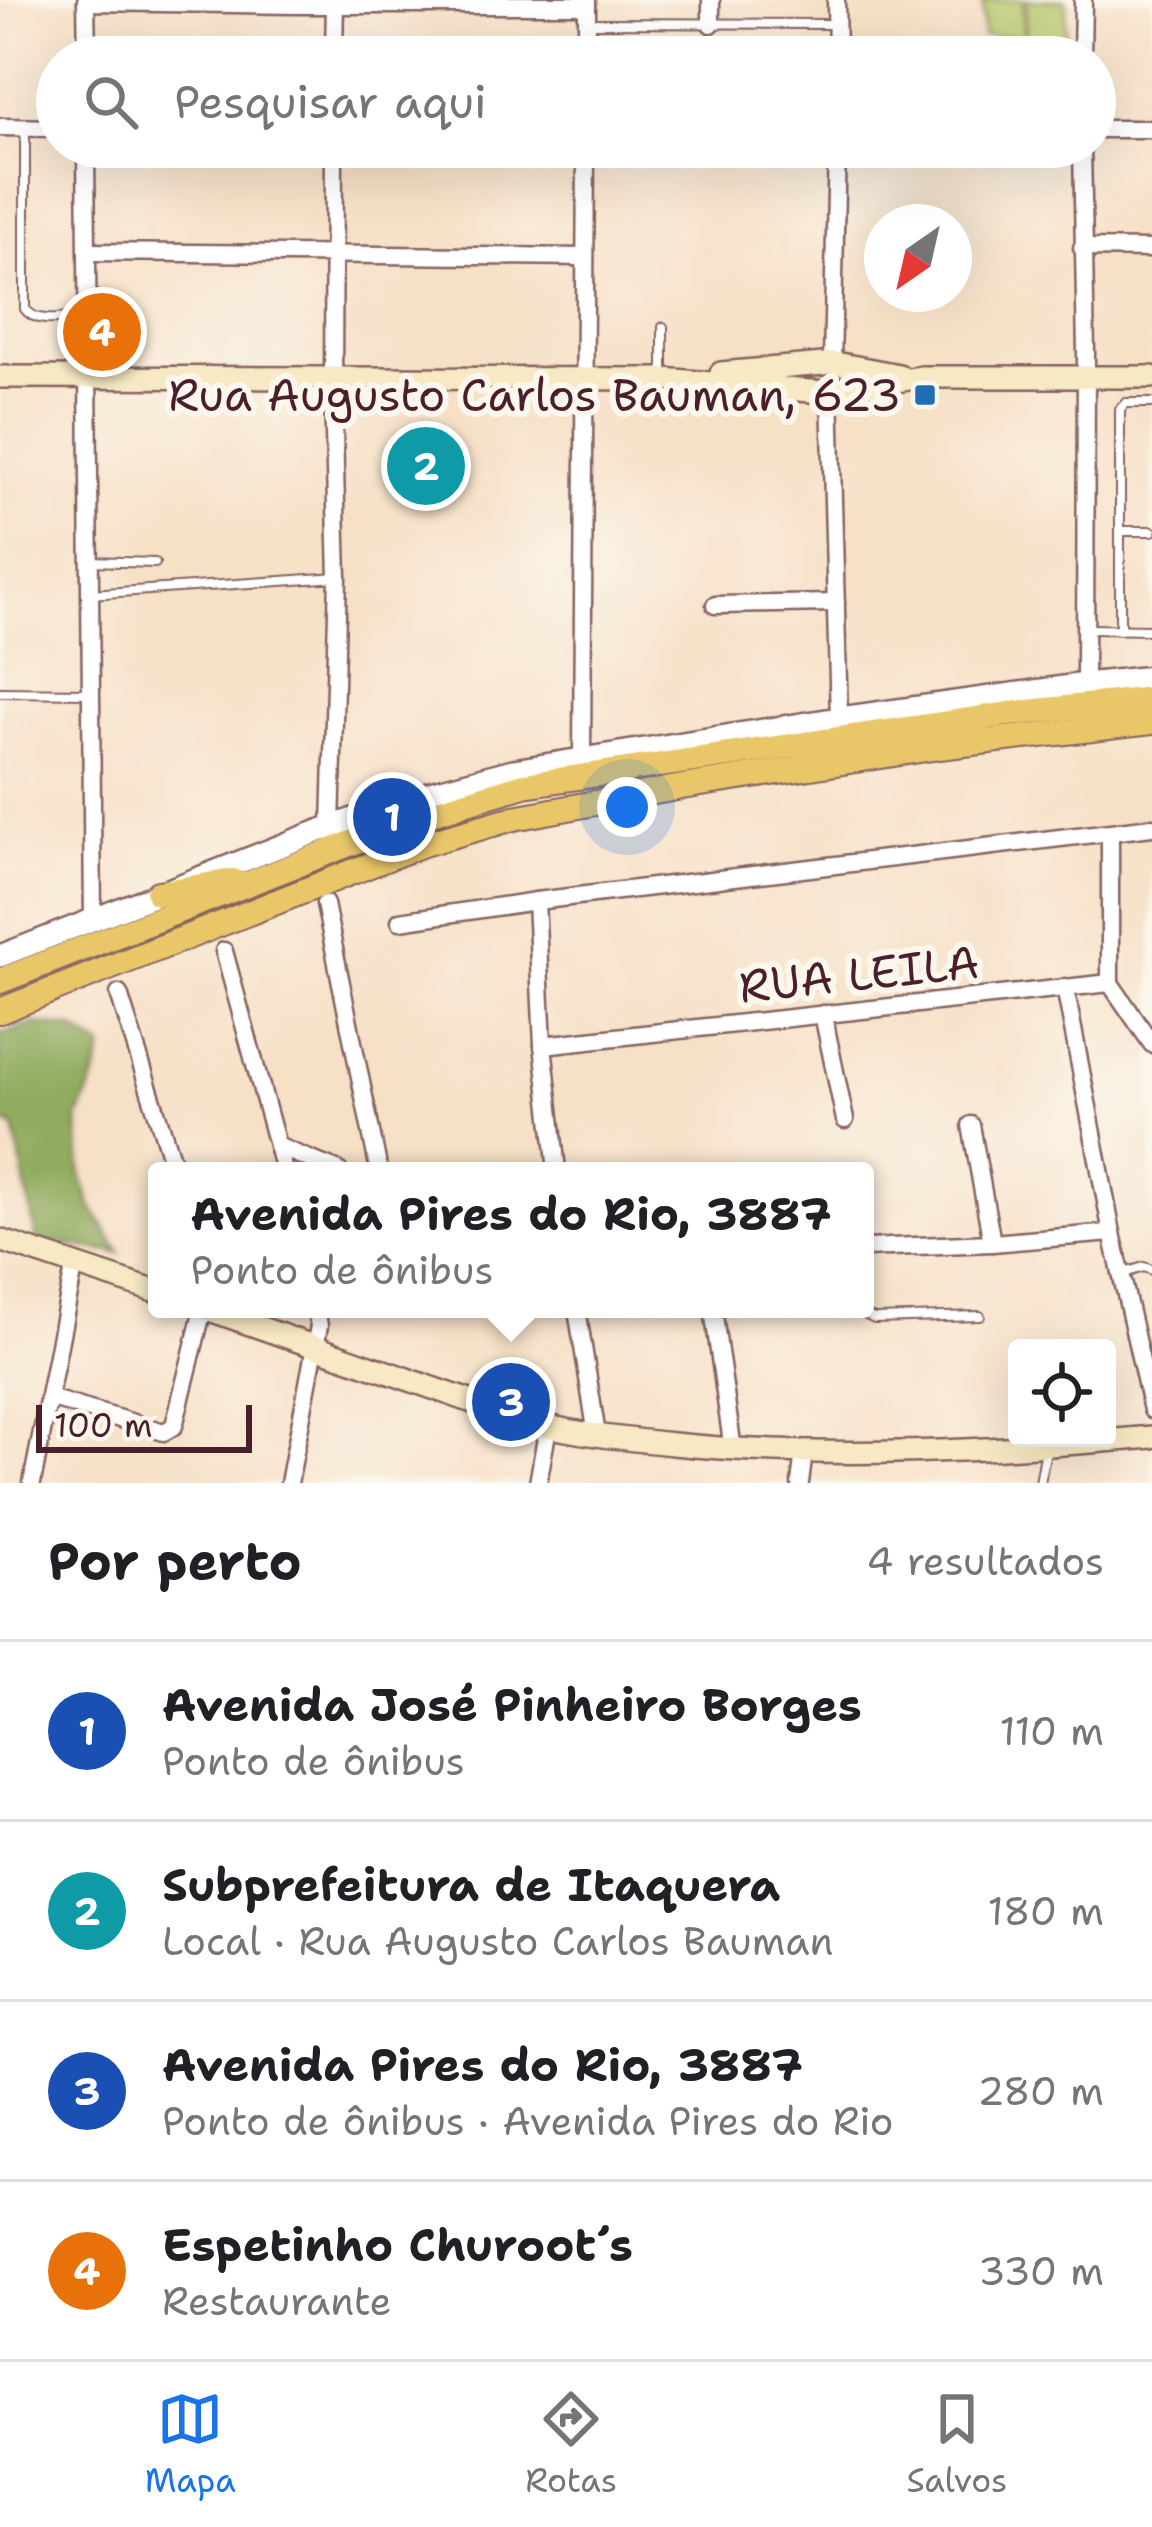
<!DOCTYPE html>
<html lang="pt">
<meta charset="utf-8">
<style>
:root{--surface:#fff;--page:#f2f2f2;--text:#202124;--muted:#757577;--line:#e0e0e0;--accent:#1a73e8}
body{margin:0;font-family:"Shantell Sans",sans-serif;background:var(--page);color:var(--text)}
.controls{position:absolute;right:36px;bottom:36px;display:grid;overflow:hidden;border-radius:12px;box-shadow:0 12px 48px #0002}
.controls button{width:108px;height:108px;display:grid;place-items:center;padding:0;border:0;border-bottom:3px solid var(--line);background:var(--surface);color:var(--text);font:60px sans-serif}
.compass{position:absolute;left:864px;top:204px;width:108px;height:108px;border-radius:50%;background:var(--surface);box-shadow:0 12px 48px #0002;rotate:214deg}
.scale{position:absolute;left:36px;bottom:30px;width:216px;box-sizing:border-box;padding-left:12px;border:6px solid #4a1f2b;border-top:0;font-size:33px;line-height:42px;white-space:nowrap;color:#4a1f2b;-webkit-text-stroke:9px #fbf7ec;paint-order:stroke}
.you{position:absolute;left:627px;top:807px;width:42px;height:42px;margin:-30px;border:9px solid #fff;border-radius:50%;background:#1a73e8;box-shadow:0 0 0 18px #1a73e833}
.badge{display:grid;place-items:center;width:78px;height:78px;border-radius:50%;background:var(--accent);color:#fff;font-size:39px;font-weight:700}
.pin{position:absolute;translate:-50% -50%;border:6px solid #fff;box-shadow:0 3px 12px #0006}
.popup{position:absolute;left:148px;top:1162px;width:726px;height:156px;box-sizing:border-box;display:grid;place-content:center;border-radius:12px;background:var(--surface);filter:drop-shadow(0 3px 9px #0005);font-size:39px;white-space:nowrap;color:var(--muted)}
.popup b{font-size:45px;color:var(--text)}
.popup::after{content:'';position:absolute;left:50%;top:100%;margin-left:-24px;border:24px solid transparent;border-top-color:var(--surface)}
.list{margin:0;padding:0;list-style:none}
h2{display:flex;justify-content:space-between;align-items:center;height:156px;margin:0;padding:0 48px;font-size:51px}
h2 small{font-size:39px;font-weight:400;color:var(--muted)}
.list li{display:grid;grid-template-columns:78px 1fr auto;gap:36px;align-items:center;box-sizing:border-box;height:180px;padding:0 48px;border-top:3px solid var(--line)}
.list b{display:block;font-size:45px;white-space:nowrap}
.list p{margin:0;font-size:39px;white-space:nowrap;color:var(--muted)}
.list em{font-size:39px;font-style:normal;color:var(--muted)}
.icon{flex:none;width:66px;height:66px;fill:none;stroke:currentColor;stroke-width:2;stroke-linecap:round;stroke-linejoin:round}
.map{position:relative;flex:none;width:1152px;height:1483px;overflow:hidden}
.search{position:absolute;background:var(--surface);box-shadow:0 12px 48px #0002;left:36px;right:36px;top:36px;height:132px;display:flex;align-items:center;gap:30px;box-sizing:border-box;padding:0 42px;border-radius:66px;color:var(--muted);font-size:45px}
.sheet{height:876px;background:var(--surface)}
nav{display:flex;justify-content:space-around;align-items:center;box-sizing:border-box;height:168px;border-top:3px solid var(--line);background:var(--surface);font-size:33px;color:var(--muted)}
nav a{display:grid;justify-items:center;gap:6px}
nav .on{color:var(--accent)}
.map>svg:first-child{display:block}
.green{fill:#b7c86b;stroke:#80744b;stroke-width:3}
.forest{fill:#91ac5f;stroke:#6e6645;stroke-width:3}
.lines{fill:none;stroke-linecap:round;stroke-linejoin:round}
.service-casing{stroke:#866361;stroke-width:12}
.minor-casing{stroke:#866361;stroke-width:21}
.tertiary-casing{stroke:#866361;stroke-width:26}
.secondary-casing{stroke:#866361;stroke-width:26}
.primary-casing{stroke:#866361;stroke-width:28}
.service{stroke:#fff;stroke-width:8}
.minor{stroke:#fff;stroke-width:16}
.tertiary{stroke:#fff;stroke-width:21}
.secondary{stroke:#f6e9c3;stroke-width:21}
.primary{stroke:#e9c769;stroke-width:24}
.poi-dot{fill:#1f6fb2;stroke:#fbf7ec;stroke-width:4.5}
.labels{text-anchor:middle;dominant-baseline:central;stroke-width:12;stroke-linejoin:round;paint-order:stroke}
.poi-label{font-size:45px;fill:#4a1f2b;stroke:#fbf7ec;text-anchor:end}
.street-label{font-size:45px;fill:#4a1f2b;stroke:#fbf7ec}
</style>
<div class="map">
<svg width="1152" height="1483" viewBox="0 0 1152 1483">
<rect width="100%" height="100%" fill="#fbf7ec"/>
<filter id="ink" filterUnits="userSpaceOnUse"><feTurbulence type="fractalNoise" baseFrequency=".00833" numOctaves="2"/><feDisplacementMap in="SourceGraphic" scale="24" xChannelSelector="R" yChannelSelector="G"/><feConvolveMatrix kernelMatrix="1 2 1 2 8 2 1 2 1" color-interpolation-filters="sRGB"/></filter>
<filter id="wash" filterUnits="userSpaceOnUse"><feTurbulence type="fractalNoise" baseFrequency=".004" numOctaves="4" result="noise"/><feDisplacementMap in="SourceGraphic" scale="48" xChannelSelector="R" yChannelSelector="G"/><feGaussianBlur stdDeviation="2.7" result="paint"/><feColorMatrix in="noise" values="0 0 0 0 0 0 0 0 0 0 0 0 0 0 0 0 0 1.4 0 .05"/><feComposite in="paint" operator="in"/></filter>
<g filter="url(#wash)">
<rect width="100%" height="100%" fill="#f6e0c6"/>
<g class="green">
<path d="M983,0H1023V37L983,36Z"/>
<rect x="1026" y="0" width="40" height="37"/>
</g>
<path class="forest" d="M34,1024L72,1028L103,1048L93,1083L78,1118L79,1143L81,1175L91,1206L120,1253L37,1241L14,1127L0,1120V1034Z"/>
</g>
<g filter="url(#ink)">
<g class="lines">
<defs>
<g id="service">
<path d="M589,23L836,24"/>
<path d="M1000,57L1003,55L1053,54"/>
<path d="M25,128V309C37,326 67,317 86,316"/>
<path d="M663,377V327"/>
<path d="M1120,531H1152"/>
<path d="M90,561L155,563"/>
<path d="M90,594L338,577"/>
<path d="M1088,629L1152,630"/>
<path d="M1120,630V409L1126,403H1152"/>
<path d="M0,692L88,693"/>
<path d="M1124,1273L1144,1267L1152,1270"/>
<path d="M863,1309L866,1315L874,1319L980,1316"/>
<path d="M1040,1483L1046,1449"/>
</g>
<g id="minor">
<path d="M86,0L87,57"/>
<path d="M711,0V24"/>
<path d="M836,0L837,57"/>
<path d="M86,2L298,5H587"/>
<path d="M334,57L335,0"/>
<path d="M587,57V0"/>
<path d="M1082,57L1083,0"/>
<path d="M0,127L57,128"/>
<path d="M1095,129H1152"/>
<path d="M86,147L93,919"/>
<path d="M1082,147L1086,353L1085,684"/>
<path d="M1082,248L1152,249"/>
<path d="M88,252L584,257"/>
<path d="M832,363L837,147"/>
<path d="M830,392L839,718"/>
<path d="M715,605L836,603"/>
<path d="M582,758L586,147"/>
<path d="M1110,833V983"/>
<path d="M333,836L331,827L338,577L333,395L334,147"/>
<path d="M536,901L543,1045L557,1171"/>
<path d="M325,904L379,1171"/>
<path d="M400,921L536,901L1152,827"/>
<path d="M224,951L284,1171"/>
<path d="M1110,983L1152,1044"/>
<path d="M1065,987L1112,1233L1152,1410"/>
<path d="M119,994L175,1171"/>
<path d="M823,1014L845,1120"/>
<path d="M543,1045L1110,983"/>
<path d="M971,1125L992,1243"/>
<path d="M279,1147L339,1171"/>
<path d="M865,1248L992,1243L1112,1233"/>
<path d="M577,1309L597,1435"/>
<path d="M713,1309L733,1450"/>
<path d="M49,1398L164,1432L174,1426L203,1309"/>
<path d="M32,1483L75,1263"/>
<path d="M289,1483L319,1326L316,1309"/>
<path d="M538,1483L548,1427"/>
<path d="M800,1483L804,1452"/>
</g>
<path id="tertiary" d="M0,956L316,832L434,791L513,770L839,718L1085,684L1152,677"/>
<g id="secondary">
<path d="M721,373L835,363L899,375"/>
<path d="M0,377L663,379L835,393L844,389L922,377H1152"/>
<path d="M0,1240L157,1292"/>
<path d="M207,1309L527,1421C575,1434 624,1439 673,1444C831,1460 993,1451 1152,1437"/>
</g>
<g id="primary">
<path d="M158,893L233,881"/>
<path d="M0,981L418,817L524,785L1009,714L1152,699"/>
<path d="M0,1011L423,844L514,818L682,787L939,747L1152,722"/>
</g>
</defs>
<use href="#service" class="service-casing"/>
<use href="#minor" class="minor-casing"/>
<use href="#tertiary" class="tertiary-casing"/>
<use href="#secondary" class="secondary-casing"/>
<use href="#primary" class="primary-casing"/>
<use href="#service" class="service"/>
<use href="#minor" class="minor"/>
<use href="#tertiary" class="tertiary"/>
<use href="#secondary" class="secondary"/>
<use href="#primary" class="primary"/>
</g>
</g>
<rect class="poi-dot" x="913" y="383" width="24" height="24" rx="6"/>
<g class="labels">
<g class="poi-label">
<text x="901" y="395">Rua Augusto Carlos Bauman, 623</text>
</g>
<g class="street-label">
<text transform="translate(859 974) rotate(-6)">RUA LEILA</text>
</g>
</g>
</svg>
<div class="controls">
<button><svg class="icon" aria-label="locate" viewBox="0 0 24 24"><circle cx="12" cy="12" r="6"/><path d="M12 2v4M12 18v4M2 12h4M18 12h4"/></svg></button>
</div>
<svg class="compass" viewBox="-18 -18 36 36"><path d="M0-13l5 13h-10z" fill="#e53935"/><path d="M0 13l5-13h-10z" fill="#757577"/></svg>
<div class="scale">100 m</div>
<div class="you"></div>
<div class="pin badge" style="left:392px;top:817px;background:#1a4fb4">1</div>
<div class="pin badge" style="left:426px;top:466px;background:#0f9aa8">2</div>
<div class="pin badge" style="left:511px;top:1402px;background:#1a4fb4">3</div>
<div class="popup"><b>Avenida Pires do Rio, 3887</b>Ponto de ônibus</div>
<div class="pin badge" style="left:102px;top:332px;background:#e8710a">4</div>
<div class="search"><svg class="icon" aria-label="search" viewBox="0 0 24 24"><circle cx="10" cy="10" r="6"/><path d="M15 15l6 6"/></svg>Pesquisar aqui</div>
</div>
<section class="sheet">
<h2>Por perto<small>4 resultados</small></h2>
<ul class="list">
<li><span class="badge" style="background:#1a4fb4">1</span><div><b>Avenida José Pinheiro Borges</b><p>Ponto de ônibus</p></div><em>110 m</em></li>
<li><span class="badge" style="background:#0f9aa8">2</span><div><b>Subprefeitura de Itaquera</b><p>Local · Rua Augusto Carlos Bauman</p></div><em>180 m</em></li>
<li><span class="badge" style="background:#1a4fb4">3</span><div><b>Avenida Pires do Rio, 3887</b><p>Ponto de ônibus · Avenida Pires do Rio</p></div><em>280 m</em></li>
<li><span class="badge" style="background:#e8710a">4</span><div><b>Espetinho Churoot´s</b><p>Restaurante</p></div><em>330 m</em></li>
</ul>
</section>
<nav>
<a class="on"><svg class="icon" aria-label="map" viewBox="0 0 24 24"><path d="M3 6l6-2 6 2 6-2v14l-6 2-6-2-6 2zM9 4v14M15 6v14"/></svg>Mapa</a>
<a><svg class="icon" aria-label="directions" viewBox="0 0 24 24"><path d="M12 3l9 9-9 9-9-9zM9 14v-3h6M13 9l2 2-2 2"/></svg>Rotas</a>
<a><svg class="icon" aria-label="saved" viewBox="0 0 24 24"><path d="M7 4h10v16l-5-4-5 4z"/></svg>Salvos</a>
</nav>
